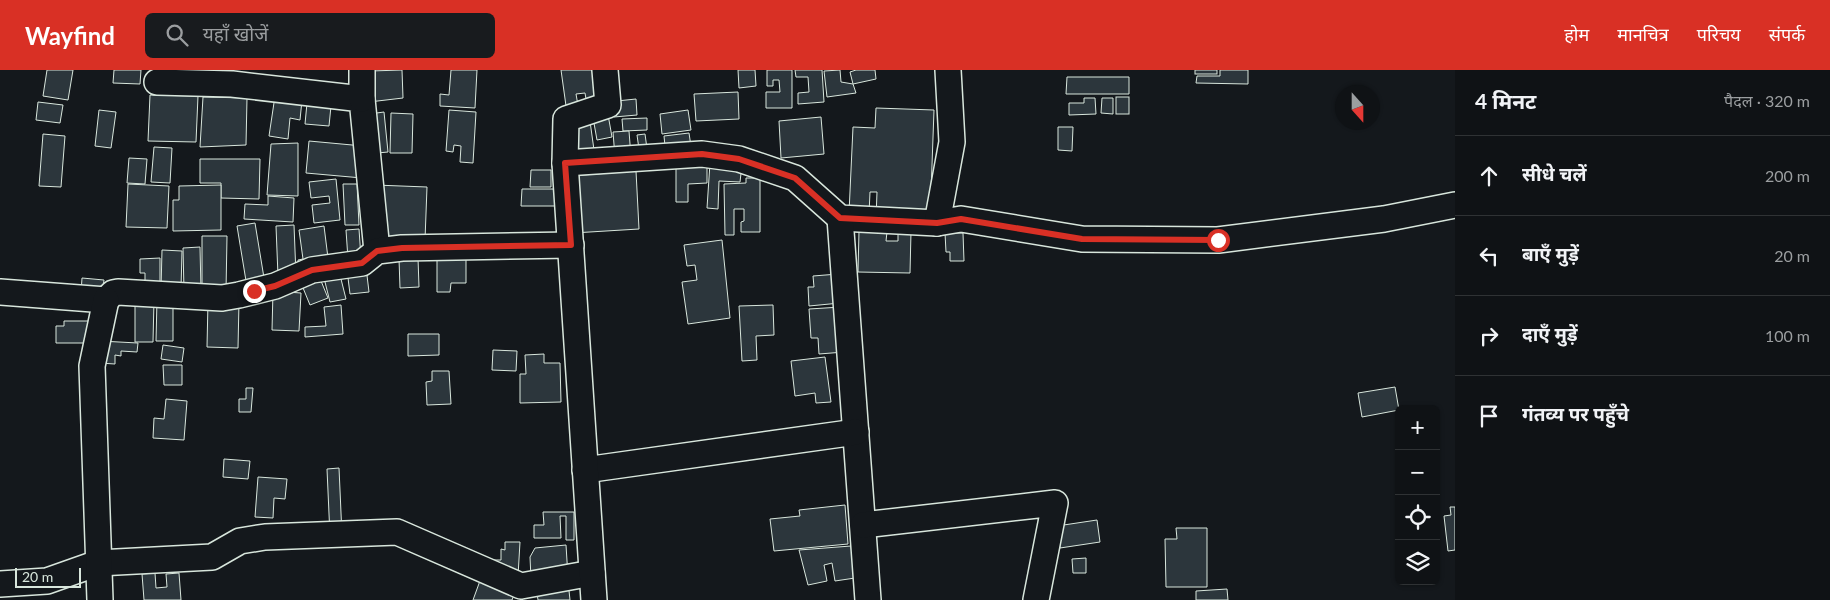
<!DOCTYPE html>
<html lang="hi">
<meta charset="utf-8">
<style>
:root{--surface:#0f1215;--page:#181b1e;--text:#f1f3f6;--muted:#9b9ea0;--line:#2f3234;--accent:#d93025}
body{margin:0;font-family:Lato,"Noto Sans Devanagari",sans-serif;background:var(--page);color:var(--text)}
.controls{position:absolute;right:15px;bottom:15px;display:grid;overflow:hidden;border-radius:8px;box-shadow:0 1px 4px #0004}
.controls button{width:45px;height:45px;display:grid;place-items:center;padding:0;border:0;border-bottom:1px solid var(--line);background:var(--surface);color:var(--text);font:25px sans-serif}
.compass{position:absolute;left:1335px;top:15px;width:45px;height:45px;border-radius:50%;background:var(--surface);box-shadow:0 1px 4px #0004;rotate:159deg}
.scale{position:absolute;left:15px;bottom:12px;width:66px;box-sizing:border-box;padding-left:5px;border:2px solid #d8e6dc;border-top:0;font-size:14px;line-height:18px;white-space:nowrap;color:#d8e6dc;-webkit-text-stroke:4px #14181c;paint-order:stroke}
.stop{position:absolute;width:15px;height:15px;margin:-11px;border:4px solid #d93025;border-radius:50%;background:#fff}
.stop.end{background:#d93025;border-color:#fff;box-shadow:0 1px 5px #0008}
.list{margin:0;padding:0;list-style:none}
h2{display:flex;justify-content:space-between;align-items:center;height:65px;margin:0;padding:0 20px;font-size:21px}
h2 small{font-size:16px;font-weight:400;color:var(--muted)}
.list li{display:grid;grid-template-columns:32px 1fr auto;gap:15px;align-items:center;box-sizing:border-box;height:80px;padding:0 20px;border-top:1px solid var(--line)}
.list b{display:block;font-size:19px;white-space:nowrap}
.list em{font-size:16px;font-style:normal;color:var(--muted)}
.icon{flex:none;width:28px;height:28px;fill:none;stroke:currentColor;stroke-width:2;stroke-linecap:round;stroke-linejoin:round}
.map{position:relative;flex:none;width:1455px;height:530px;overflow:hidden}
header{display:flex;align-items:center;gap:30px;box-sizing:border-box;height:70px;padding:0 25px;background:var(--accent);color:#fff}
header strong{font-size:24px}
nav{display:flex;gap:28px;margin-inline-start:auto;font-size:18px}
.search{width:350px;height:45px;background:var(--page);display:flex;align-items:center;gap:12px;box-sizing:border-box;padding:0 18px;border-radius:8px;color:var(--muted);font-size:19px}
main{display:flex}
aside{flex:1;background:var(--surface)}
.map>svg:first-child{display:block}
.building{fill:#2c363c;stroke:#d8e6dc}
.lines{fill:none;stroke-linecap:round;stroke-linejoin:round}
.minor-casing{stroke:#d8e6dc;stroke-width:28}
.minor{stroke:#14181c;stroke-width:25}
.route{stroke:#d93025;stroke-width:6}
</style>
<header>
<strong>Wayfind</strong>
<div class="search"><svg class="icon" aria-label="search" viewBox="0 0 24 24"><circle cx="10" cy="10" r="6"/><path d="M15 15l6 6"/></svg>यहाँ खोजें</div>
<nav><a>होम</a><a>मानचित्र</a><a>परिचय</a><a>संपर्क</a></nav>
</header>
<main>
<div class="map">
<svg width="1455" height="530" viewBox="0 0 1455 530">
<rect width="100%" height="100%" fill="#14181c"/>
<g class="building">
<path d="M47,0H73L68,30L43,26Z"/>
<path d="M114,0H141L140,14L113,13Z"/>
<path d="M402,0L403,28L369,32L370,1Z"/>
<path d="M451,0H477L475,38L440,36V24L449,25Z"/>
<path d="M561,0H597L602,33L587,35L585,23L576,24L579,41L567,43Z"/>
<path d="M738,0H755L756,16L739,18Z"/>
<path d="M767,0H792V38H766V22H780L779,10H773V16H767Z"/>
<path d="M795,0H822L824,32L798,34V23L809,22L808,7H796Z"/>
<path d="M840,0L841,12L853,14L856,23L827,27L824,1Z"/>
<path d="M856,0H875L876,9L853,14L850,2Z"/>
<rect x="1195" y="0" width="22" height="4"/>
<path d="M1220,0H1248V14L1196,13L1197,6H1220Z"/>
<path d="M1067,7H1129V24H1066Z"/>
<path d="M738,22L739,49L696,51L694,24Z"/>
<path d="M150,25L198,26L196,72L148,71Z"/>
<path d="M275,26L302,30L300,50L290,48L288,69L269,66Z"/>
<path d="M203,27L247,28L246,75L200,77Z"/>
<rect x="1116" y="27" width="13" height="17"/>
<path d="M1084,28H1095L1096,44L1069,45V33H1084Z"/>
<path d="M1102,28H1113V44L1101,43Z"/>
<path d="M636,29L637,45L614,47L607,32Z"/>
<path d="M38,32L63,35L60,53L36,50Z"/>
<path d="M307,33L331,36L329,56L305,54Z"/>
<path d="M876,38L934,40L930,150L876,148L877,122H870L869,144L849,143L853,57L875,58Z"/>
<path d="M607,39L612,67L597,70L592,42Z"/>
<path d="M99,40L116,42L111,78L95,76Z"/>
<path d="M449,40L476,42L473,93L460,92L461,76L454,75L453,82L446,81Z"/>
<path d="M688,40L691,60L662,64L660,44Z"/>
<path d="M384,42L388,82L367,84L362,45Z"/>
<path d="M391,43L413,44L412,83H390Z"/>
<path d="M589,44L594,80L570,89L569,53Z"/>
<path d="M821,47L824,84L781,88L779,51Z"/>
<path d="M647,48V60L623,61L622,49Z"/>
<path d="M1058,57H1073L1072,81L1058,80Z"/>
<path d="M629,61L631,87H615L613,62Z"/>
<path d="M689,63L692,83L666,86L664,66Z"/>
<path d="M43,64L65,66L61,117L39,116Z"/>
<path d="M645,64L648,86L639,79L637,65Z"/>
<path d="M309,71L363,76L362,108L306,103Z"/>
<path d="M298,73V126L267,125L271,74Z"/>
<path d="M154,77L172,78L170,113L151,112Z"/>
<path d="M129,88L147,89L145,114L127,113Z"/>
<path d="M200,89H260L259,129L221,128V113H200Z"/>
<path d="M676,92H707V113L688,114V132H676Z"/>
<path d="M710,93L742,95L740,112L719,111L718,139L707,138Z"/>
<path d="M531,100H551V117H530Z"/>
<path d="M636,101L639,159L573,163L570,106Z"/>
<path d="M746,108H760V162H741V152L744,151V139H734V165H725L724,114L746,113Z"/>
<path d="M336,109L340,150L314,153L312,135L330,133L329,126L311,128L309,112Z"/>
<path d="M128,114L169,116L167,158L126,157Z"/>
<path d="M343,114H357L359,155H345Z"/>
<path d="M221,115V160L173,161V130H179V116Z"/>
<path d="M375,115L427,117L425,170L374,169Z"/>
<path d="M522,119H556V136H521Z"/>
<path d="M268,126L294,128L293,152L244,149L245,134L268,135Z"/>
<path d="M255,153L265,214L247,217L237,156Z"/>
<path d="M294,155L296,205L278,206L276,156Z"/>
<path d="M324,156L329,196L299,200L298,190L303,189L299,160Z"/>
<path d="M359,159L361,188L348,189L346,160Z"/>
<path d="M859,161L887,162L886,171H898V162H911L910,203L858,202Z"/>
<path d="M945,163H963L964,191H950V182H946Z"/>
<path d="M202,166H227L226,222H202Z"/>
<path d="M722,170L730,248L688,254L682,212L697,210L695,195L687,196L684,175Z"/>
<path d="M200,177L201,220L184,221L183,178Z"/>
<path d="M162,180L182,181L181,219H161Z"/>
<path d="M466,182V213H451L450,222H437V183Z"/>
<path d="M160,188V220H145V203H140V189Z"/>
<path d="M418,188L419,217L400,218L399,189Z"/>
<path d="M366,197L369,222L350,224L347,200Z"/>
<path d="M339,201L346,229L330,232L323,204Z"/>
<path d="M838,204L840,233L809,236L808,217H814L813,206Z"/>
<path d="M319,206L328,228L310,235L301,213Z"/>
<path d="M82,208L104,210L102,225L81,223Z"/>
<path d="M273,221L301,223L299,261L272,260Z"/>
<path d="M157,229H173V271H156Z"/>
<path d="M135,230H154L153,272H135Z"/>
<path d="M208,231L239,232L238,278L207,277Z"/>
<path d="M341,235L343,264L305,267V257L326,256L324,237Z"/>
<path d="M773,235L774,265L756,266L757,290L742,291L739,236Z"/>
<path d="M841,237L844,282L819,284L818,268H811L809,239Z"/>
<path d="M64,251H97V273H56V256H64Z"/>
<path d="M408,264H439V285L408,286Z"/>
<path d="M100,271L138,273L137,282L121,281V286L115,285V294L99,293Z"/>
<path d="M163,275L184,278L182,292L161,289Z"/>
<path d="M493,280L517,281L516,301L492,300Z"/>
<path d="M544,284V293H560L561,332L520,333V304H526L525,285Z"/>
<path d="M825,287L831,332L816,333L815,323L795,326L791,291Z"/>
<path d="M163,295H182V315H164Z"/>
<path d="M432,301H449L451,334L427,335L426,312L432,311Z"/>
<path d="M1395,317L1399,340L1362,347L1358,323Z"/>
<path d="M246,318H253L251,342H239V329H246Z"/>
<path d="M166,329L187,331L184,370L153,368L154,348L164,349Z"/>
<path d="M224,389L250,391L248,409L223,407Z"/>
<path d="M339,398L342,465L330,466L327,399Z"/>
<path d="M258,407L287,409L285,429L274,428L273,448L255,447Z"/>
<path d="M845,435L848,474L774,481L770,449L800,446L799,440Z"/>
<path d="M1450,437H1455V480L1448,481L1444,446L1451,445Z"/>
<path d="M543,442H574V470H566V446H560L561,468H534V455H544Z"/>
<path d="M1097,450L1100,472L1060,478L1057,456Z"/>
<path d="M1176,458H1207V517H1166L1165,469H1177Z"/>
<path d="M505,472H520L518,506L493,504L494,490H501V479L505,480Z"/>
<path d="M566,475L568,507L531,509L530,487L535,478Z"/>
<path d="M851,476L855,508L835,511L832,493L824,495L827,511L808,515L799,480Z"/>
<path d="M1086,488V503H1073L1072,489Z"/>
<path d="M155,503L156,518L167,517L166,504L179,503L181,530H144L142,504Z"/>
<path d="M481,508L516,520L512,530H473Z"/>
<path d="M568,511L570,530H538L536,516Z"/>
<path d="M1227,519L1228,530H1196V521Z"/>
</g>
<g class="lines">
<defs>
<g id="minor">
<path d="M157,12L232,14L362,29L377,181"/>
<path d="M362,29V0"/>
<path d="M565,93L702,84L739,89L795,108L840,148L937,153L961,149L1082,169L1218,170L1384,149L1455,135"/>
<path d="M840,148L868,530"/>
<path d="M937,153L952,72L948,0"/>
<path d="M0,222L106,230L113,223L118,222L222,228L239,225L275,216L312,200L362,193L377,181L402,178L571,175"/>
<path d="M585,400L856,362"/>
<path d="M863,455L1055,433L1036,530"/>
<path d="M0,514L47,511L98,493L212,487L240,471L265,467L397,462L521,516L592,503"/>
<path d="M100,530L92,296L106,230"/>
<path d="M594,530L565,93L566,49L608,35L605,0"/>
</g>
</defs>
<use href="#minor" class="minor-casing"/>
<use href="#minor" class="minor"/>
</g>
<g class="lines">
<path class="route" d="M254,221L275,216L312,200L362,193L377,181L402,178L571,175L565,93L702,84L739,89L795,108L840,148L937,153L961,149L1082,169L1218,170"/>
</g>
</svg>
<div class="controls">
<button>+</button>
<button>−</button>
<button><svg class="icon" aria-label="locate" viewBox="0 0 24 24"><circle cx="12" cy="12" r="6"/><path d="M12 2v4M12 18v4M2 12h4M18 12h4"/></svg></button>
<button><svg class="icon" aria-label="layers" viewBox="0 0 24 24"><path d="M12 4l9 5-9 5-9-5zM3 14l9 5 9-5"/></svg></button>
</div>
<svg class="compass" viewBox="-18 -18 36 36"><path d="M0-13l5 13h-10z" fill="#e53935"/><path d="M0 13l5-13h-10z" fill="#9b9ea0"/></svg>
<div class="scale">20 m</div>
<div class="stop" style="left:1218px;top:170px"></div>
<div class="stop end" style="left:254px;top:221px"></div>
</div>
<aside>
<h2>4 मिनट<small>पैदल · 320 m</small></h2>
<ul class="list">
<li><svg class="icon" aria-label="ahead" viewBox="0 0 24 24"><path d="M12 20V5M6 11l6-6 6 6"/></svg><div><b>सीधे चलें</b></div><em>200 m</em></li>
<li><svg class="icon" aria-label="left" viewBox="0 0 24 24"><path d="M17 20v-9H6M10 6l-5 5 5 5"/></svg><div><b>बाएँ मुड़ें</b></div><em>20 m</em></li>
<li><svg class="icon" aria-label="right" viewBox="0 0 24 24"><path d="M7 20v-9h11M14 6l5 5-5 5"/></svg><div><b>दाएँ मुड़ें</b></div><em>100 m</em></li>
<li><svg class="icon" aria-label="arrive" viewBox="0 0 24 24"><path d="M6 21V4h12l-3 4 3 4H6"/></svg><div><b>गंतव्य पर पहुँचे</b></div></li>
</ul>
</aside>
</main>
